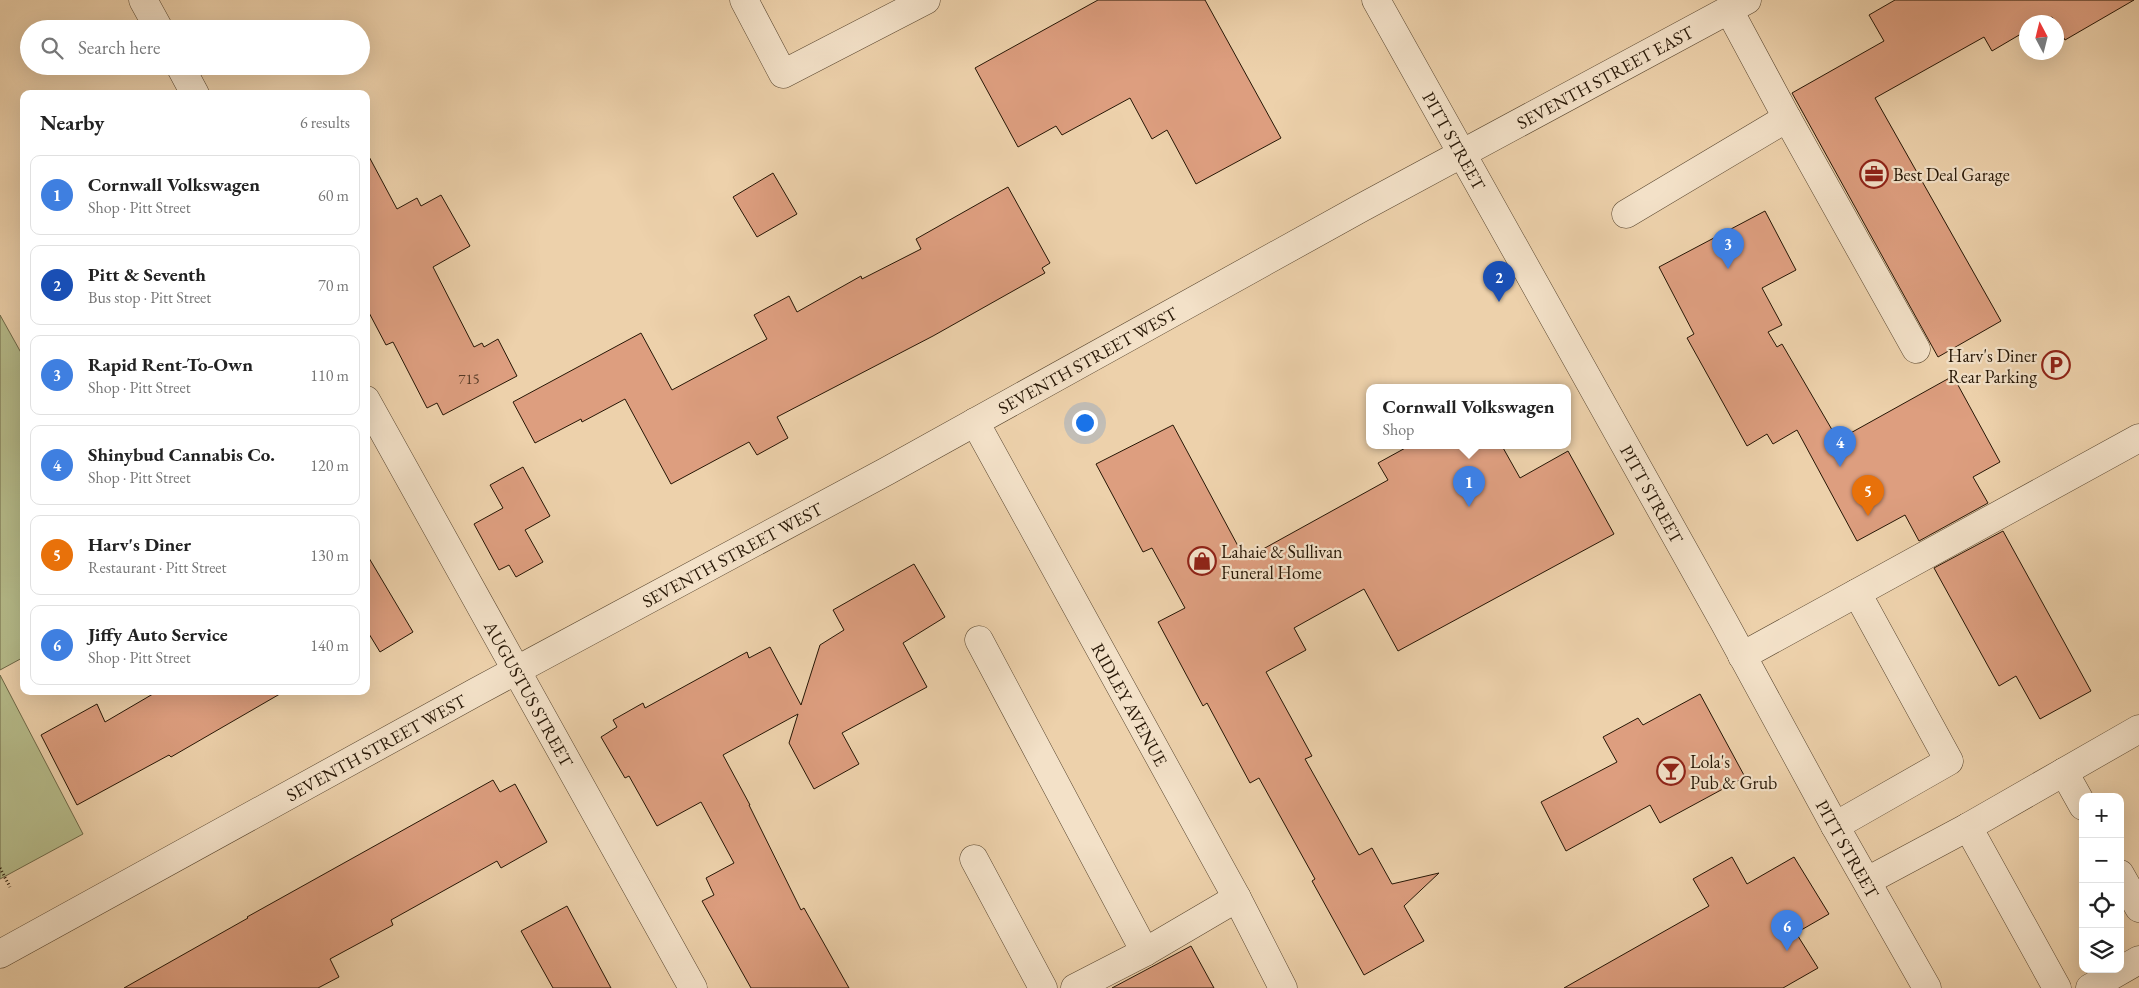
<!DOCTYPE html>
<meta charset="utf-8">
<style>
:root{--surface:#fff;--page:#f6f6f6;--text:#222;--muted:#767676;--line:#e0e0e0;--accent:#0f766e}
body{margin:0;font-family:"EB Garamond",serif;background:var(--page);color:var(--text)}
.controls{position:absolute;right:15px;bottom:15px;display:grid;overflow:hidden;border-radius:10px;box-shadow:0 5px 20px #0002}
.controls button{width:45px;height:45px;display:grid;place-items:center;padding:0;border:0;border-bottom:1px solid var(--line);background:var(--surface);color:var(--text);font:25px sans-serif}
.compass{position:absolute;left:2019px;top:15px;width:45px;height:45px;border-radius:50%;background:var(--surface);box-shadow:0 5px 20px #0002;rotate:353deg}
.you{position:absolute;left:1084px;top:422px;width:18px;height:18px;margin:-12px;border:4px solid #fff;border-radius:50%;background:#1a73e8;box-shadow:0 0 0 8px #1a73e833}
.badge{display:grid;place-items:center;width:32px;height:32px;border-radius:50%;background:var(--accent);color:#fff;font-size:16px;font-weight:700}
.pin{position:absolute;translate:-50% -41px;filter:drop-shadow(0 1px 2px #0008)}
.pin::after{content:'';position:absolute;top:26px;width:18px;height:15px;background:inherit;clip-path:polygon(0 0,100% 0,50% 100%)}
.popup{position:absolute;left:1366px;top:384px;width:205px;height:65px;box-sizing:border-box;display:grid;place-content:center;border-radius:10px;background:var(--surface);filter:drop-shadow(0 1px 4px #0005);font-size:16px;white-space:nowrap;color:var(--muted)}
.popup b{font-size:19px;color:var(--text)}
.popup::after{content:'';position:absolute;left:50%;top:100%;margin-left:-10px;border:10px solid transparent;border-top-color:var(--surface)}
.list{margin:0;padding:0;list-style:none}
h2{display:flex;justify-content:space-between;align-items:center;height:65px;margin:0;padding:0 20px;font-size:21px}
h2 small{font-size:16px;font-weight:400;color:var(--muted)}
.list li{display:grid;grid-template-columns:32px 1fr auto;gap:15px;align-items:center;box-sizing:border-box;height:80px;margin:0 10px 10px;padding:0 10px;border:1px solid var(--line);border-radius:10px}
.list b{display:block;font-size:19px;white-space:nowrap}
.list p{margin:0;font-size:16px;white-space:nowrap;color:var(--muted)}
.list em{font-size:16px;font-style:normal;color:var(--muted)}
.icon{flex:none;width:28px;height:28px;fill:none;stroke:currentColor;stroke-width:2;stroke-linecap:round;stroke-linejoin:round}
.map{position:relative;flex:none;width:2139px;height:988px;overflow:hidden}
.search{position:absolute;background:var(--surface);box-shadow:0 5px 20px #0002;left:20px;top:20px;width:350px;height:55px;display:flex;align-items:center;gap:12px;box-sizing:border-box;padding:0 18px;border-radius:28px;color:var(--muted);font-size:19px}
.panel{position:absolute;background:var(--surface);box-shadow:0 5px 20px #0002;left:20px;top:90px;width:350px;height:605px;border-radius:10px}
.map>svg:first-child{display:block}
.green{fill:#b6bc8b;stroke:#6e6948}
.building{fill:#dd9e7f;stroke:#261605}
.lines{fill:none;stroke-linecap:round;stroke-linejoin:round}
.minor-casing{stroke:#58452e;stroke-width:29}
.path{stroke:#261605;stroke-width:3;stroke-dasharray:1 2.5;stroke-linecap:butt}
.minor{stroke:#f3e1c8;stroke-width:28}
.labels{text-anchor:middle;dominant-baseline:central;stroke-width:4.5;stroke-linejoin:round;paint-order:stroke}
.number-label{font-size:15px;fill:#543824}
.street-label{font-size:18px;fill:#261605;stroke:#f3e1c8}
.poi-label{font-size:18px;fill:#261605;stroke:#f3e1c8;text-anchor:start}
</style>
<div class="map">
<svg width="2139" height="988" viewBox="0 0 2139 988">
<rect width="100%" height="100%" fill="#edd1ab"/>
<filter id="stains"><feTurbulence type="fractalNoise" baseFrequency=".004" numOctaves="4"/><feColorMatrix values="0 0 0 0 .2 0 0 0 0 .09 0 0 0 0 .02 0 0 0 .5 -.17"/></filter>
<radialGradient id="worn" r=".72"><stop offset=".6" stop-color="#630" stop-opacity="0"/><stop offset="1" stop-color="#630" stop-opacity=".3"/></radialGradient>
<g class="green">
<path d="M0,315L24,358V657L0,670Z"/>
<path d="M0,675L83,834L0,879Z"/>
</g>
<g class="building">
<path d="M1098,0H1205L1281,138L1196,184L1167,130L1152,139L1130,98L1062,135L1056,126L1018,147L975,68Z"/>
<path d="M1895,0H2134L2065,40L2052,17L2041,22H2026V31L1992,51L1984,37L1875,98L2001,321L1938,357L1792,93L1884,41L1869,15Z"/>
<path d="M366,151L397,209L417,198L421,206L441,195L470,246L433,267L474,347L482,343L484,347L498,339L517,376L443,415L437,403L427,408L393,342L386,345L366,307Z"/>
<path d="M773,173L797,214L757,237L733,197Z"/>
<path d="M1008,187L1050,263L1042,268L1045,273L933,336L777,417L788,438L757,455L749,442L671,484L625,399L582,422L581,419L535,443L513,402L641,333L672,390L767,339L754,315L789,296L797,312L861,276L862,279L921,249L916,239Z"/>
<path d="M1765,211L1796,270L1762,288L1782,325L1768,332L1777,347L1782,344L1838,440L1953,376L2000,462L1973,477L1988,503L1919,541L1905,515L1857,541L1797,430L1773,444L1767,434L1747,446L1687,338L1694,334L1659,267Z"/>
<path d="M1173,425L1245,559L1388,480L1378,463L1409,446H1502L1520,478L1568,451L1614,534L1398,651L1364,589L1294,628L1306,650L1266,672L1312,756L1305,759L1359,855L1372,848L1392,884L1439,873L1404,906L1424,941L1364,975L1312,881L1315,879L1259,778L1250,783L1207,703L1203,706L1158,622L1185,608L1152,548L1143,552L1096,464Z"/>
<path d="M523,467L550,516L525,530L543,562L516,577L509,565L499,570L474,524L503,508L490,485Z"/>
<path d="M2003,531L2091,691L2040,719L2016,676L1999,686L1934,568Z"/>
<path d="M366,553L413,632L380,652L366,629Z"/>
<path d="M914,564L945,617L903,643L927,687L842,733L859,764L814,789L789,743L798,714L723,755L750,805H749L801,910L804,908L849,988H751L702,901L714,895L706,878L734,863L701,802L657,826L629,776L625,778L601,737L617,727L613,720L643,703L645,708L747,652L749,658L770,647L801,705L820,645L844,630L833,610Z"/>
<path d="M158,691H285L171,757L169,755L77,805L41,735L97,704L105,722Z"/>
<path d="M1700,694L1745,777L1660,823L1650,805L1566,851L1541,802L1617,762L1603,737L1638,718L1643,725Z"/>
<path d="M493,780L500,792L515,784L547,842L501,868L497,861L391,920L393,925L330,959L339,977L318,988H124L248,918L247,917Z"/>
<path d="M1732,857L1747,884L1794,857L1829,914L1796,933L1818,968L1783,988H1564L1709,906L1693,879Z"/>
<path d="M567,906L611,988H553L521,931Z"/>
<path d="M1191,946L1214,988H1112Z"/>
</g>
<g class="lines">
<defs>
<g id="minor">
<path d="M143,0L159,29"/>
<path d="M744,0L783,74L926,0"/>
<path id="s1" d="M1376,0L1724,622L1835,826L1927,988"/>
<path d="M1729,10L1787,118L1916,349"/>
<path d="M180,66L195,94"/>
<path d="M1626,214L1787,118"/>
<path id="s2" d="M366,400L693,988"/>
<path id="s3" d="M975,422L1237,898L1283,988"/>
<path d="M979,640L1145,952L1237,898"/>
<path d="M1742,656L2139,438"/>
<path d="M2064,772L2083,806"/>
<path d="M1835,826L1949,761L1857,593"/>
<path d="M1968,827L2057,988"/>
<path d="M974,859L1043,988"/>
<path d="M2120,874L2139,908"/>
<path d="M1867,881L1968,827L2139,729"/>
<path id="s4" d="M0,954L476,692L887,471L1361,208L1747,0"/>
<path d="M1075,988L1145,952"/>
<path d="M2090,988L2139,960"/>
</g>
</defs>
<use href="#minor" class="minor-casing"/>
<path class="path" d="M0,868L10,887"/>
<use href="#minor" class="minor"/>
</g>
<defs>
<symbol id="office-ring" viewBox="-11 -11 22 22"><circle r="9.5" fill="#f3e1c8" stroke="#8f2418" stroke-width="1.5"/><path d="M-6-3h4V-5.5h4V-3h4V5H-6ZM-1-4.5V-3h2v-1.5ZM-6 0V1H6V0Z" fill="#8f2418"/></symbol>
<symbol id="parking-ring" viewBox="-11 -11 22 22"><circle r="9.5" fill="#f3e1c8" stroke="#8f2418" stroke-width="1.5"/><path d="M-3.5-5.5H1a3.5 3.5 0 0 1 0 7H-1V5.5H-3.5ZM-1-3.4V-.6H.8a1.4 1.4 0 0 0 0-2.8Z" fill="#8f2418"/></symbol>
<symbol id="shop-ring" viewBox="-11 -11 22 22"><circle r="9.5" fill="#f3e1c8" stroke="#8f2418" stroke-width="1.5"/><path d="M-5-2.5h2.3a2.7 3.5 0 0 1 5.4 0H5L5.5 6h-11ZM-1.5-2.5h3a1.5 2.3 0 0 0-3 0Z" fill="#8f2418"/></symbol>
<symbol id="bar-ring" viewBox="-11 -11 22 22"><circle r="9.5" fill="#f3e1c8" stroke="#8f2418" stroke-width="1.5"/><path d="M-6-5H6L.8 .8V4.5H3.5V6h-7V4.5H-.8V.8Z" fill="#8f2418"/></symbol>
</defs>
<g fill-rule="evenodd">
<use href="#office-ring" x="1858" y="158" width="32" height="32"/>
<use href="#parking-ring" x="2040" y="349" width="32" height="32"/>
<use href="#shop-ring" x="1186" y="545" width="32" height="32"/>
<use href="#bar-ring" x="1655" y="755" width="32" height="32"/>
</g>
<g class="labels">
<g class="number-label">
<text x="469" y="378">715</text>
</g>
<g class="street-label">
<text stroke="none"><textPath href="#s4" startOffset="1829">SEVENTH STREET EAST</textPath></text>
<text stroke="none"><textPath href="#s1" startOffset="161">PITT STREET</textPath></text>
<text stroke="none"><textPath href="#s4" startOffset="1239">SEVENTH STREET WEST</textPath></text>
<text stroke="none"><textPath href="#s1" startOffset="566">PITT STREET</textPath></text>
<text stroke="none"><textPath href="#s4" startOffset="834">SEVENTH STREET WEST</textPath></text>
<text stroke="none"><textPath href="#s2" startOffset="336">AUGUSTUS STREET</textPath></text>
<text stroke="none"><textPath href="#s3" startOffset="322">RIDLEY AVENUE</textPath></text>
<text stroke="none"><textPath href="#s4" startOffset="429">SEVENTH STREET WEST</textPath></text>
<text stroke="none"><textPath href="#s1" startOffset="971">PITT STREET</textPath></text>
</g>
<g class="poi-label">
<text x="1893" y="174">Best Deal Garage</text>
<text x="2037" y="355" text-anchor="end">Harv's Diner<tspan x="2037" dy="21">Rear Parking</tspan></text>
<text x="1221" y="551">Lahaie &amp; Sullivan<tspan x="1221" dy="21">Funeral Home</tspan></text>
<text x="1690" y="761">Lola's<tspan x="1690" dy="21">Pub &amp; Grub</tspan></text>
</g>
</g>
<rect width="100%" height="100%" filter="url(#stains)"/>
<rect width="100%" height="100%" fill="url(#worn)"/>
</svg>
<div class="controls">
<button>+</button>
<button>−</button>
<button><svg class="icon" aria-label="locate" viewBox="0 0 24 24"><circle cx="12" cy="12" r="6"/><path d="M12 2v4M12 18v4M2 12h4M18 12h4"/></svg></button>
<button><svg class="icon" aria-label="layers" viewBox="0 0 24 24"><path d="M12 4l9 5-9 5-9-5zM3 14l9 5 9-5"/></svg></button>
</div>
<svg class="compass" viewBox="-18 -18 36 36"><path d="M0-13l5 13h-10z" fill="#e53935"/><path d="M0 13l5-13h-10z" fill="#767676"/></svg>
<div class="you"></div>
<div class="pin badge" style="left:1469px;top:507px;background:#3f7fe0">1</div>
<div class="popup"><b>Cornwall Volkswagen</b>Shop</div>
<div class="pin badge" style="left:1499px;top:302px;background:#1a4fb4">2</div>
<div class="pin badge" style="left:1728px;top:269px;background:#3f7fe0">3</div>
<div class="pin badge" style="left:1840px;top:467px;background:#3f7fe0">4</div>
<div class="pin badge" style="left:1868px;top:516px;background:#e8710a">5</div>
<div class="pin badge" style="left:1787px;top:951px;background:#3f7fe0">6</div>
<div class="search"><svg class="icon" aria-label="search" viewBox="0 0 24 24"><circle cx="10" cy="10" r="6"/><path d="M15 15l6 6"/></svg>Search here</div>
<section class="panel">
<h2>Nearby<small>6 results</small></h2>
<ul class="list">
<li><span class="badge" style="background:#3f7fe0">1</span><div><b>Cornwall Volkswagen</b><p>Shop · Pitt Street</p></div><em>60 m</em></li>
<li><span class="badge" style="background:#1a4fb4">2</span><div><b>Pitt &amp; Seventh</b><p>Bus stop · Pitt Street</p></div><em>70 m</em></li>
<li><span class="badge" style="background:#3f7fe0">3</span><div><b>Rapid Rent-To-Own</b><p>Shop · Pitt Street</p></div><em>110 m</em></li>
<li><span class="badge" style="background:#3f7fe0">4</span><div><b>Shinybud Cannabis Co.</b><p>Shop · Pitt Street</p></div><em>120 m</em></li>
<li><span class="badge" style="background:#e8710a">5</span><div><b>Harv's Diner</b><p>Restaurant · Pitt Street</p></div><em>130 m</em></li>
<li><span class="badge" style="background:#3f7fe0">6</span><div><b>Jiffy Auto Service</b><p>Shop · Pitt Street</p></div><em>140 m</em></li>
</ul>
</section>
</div>
